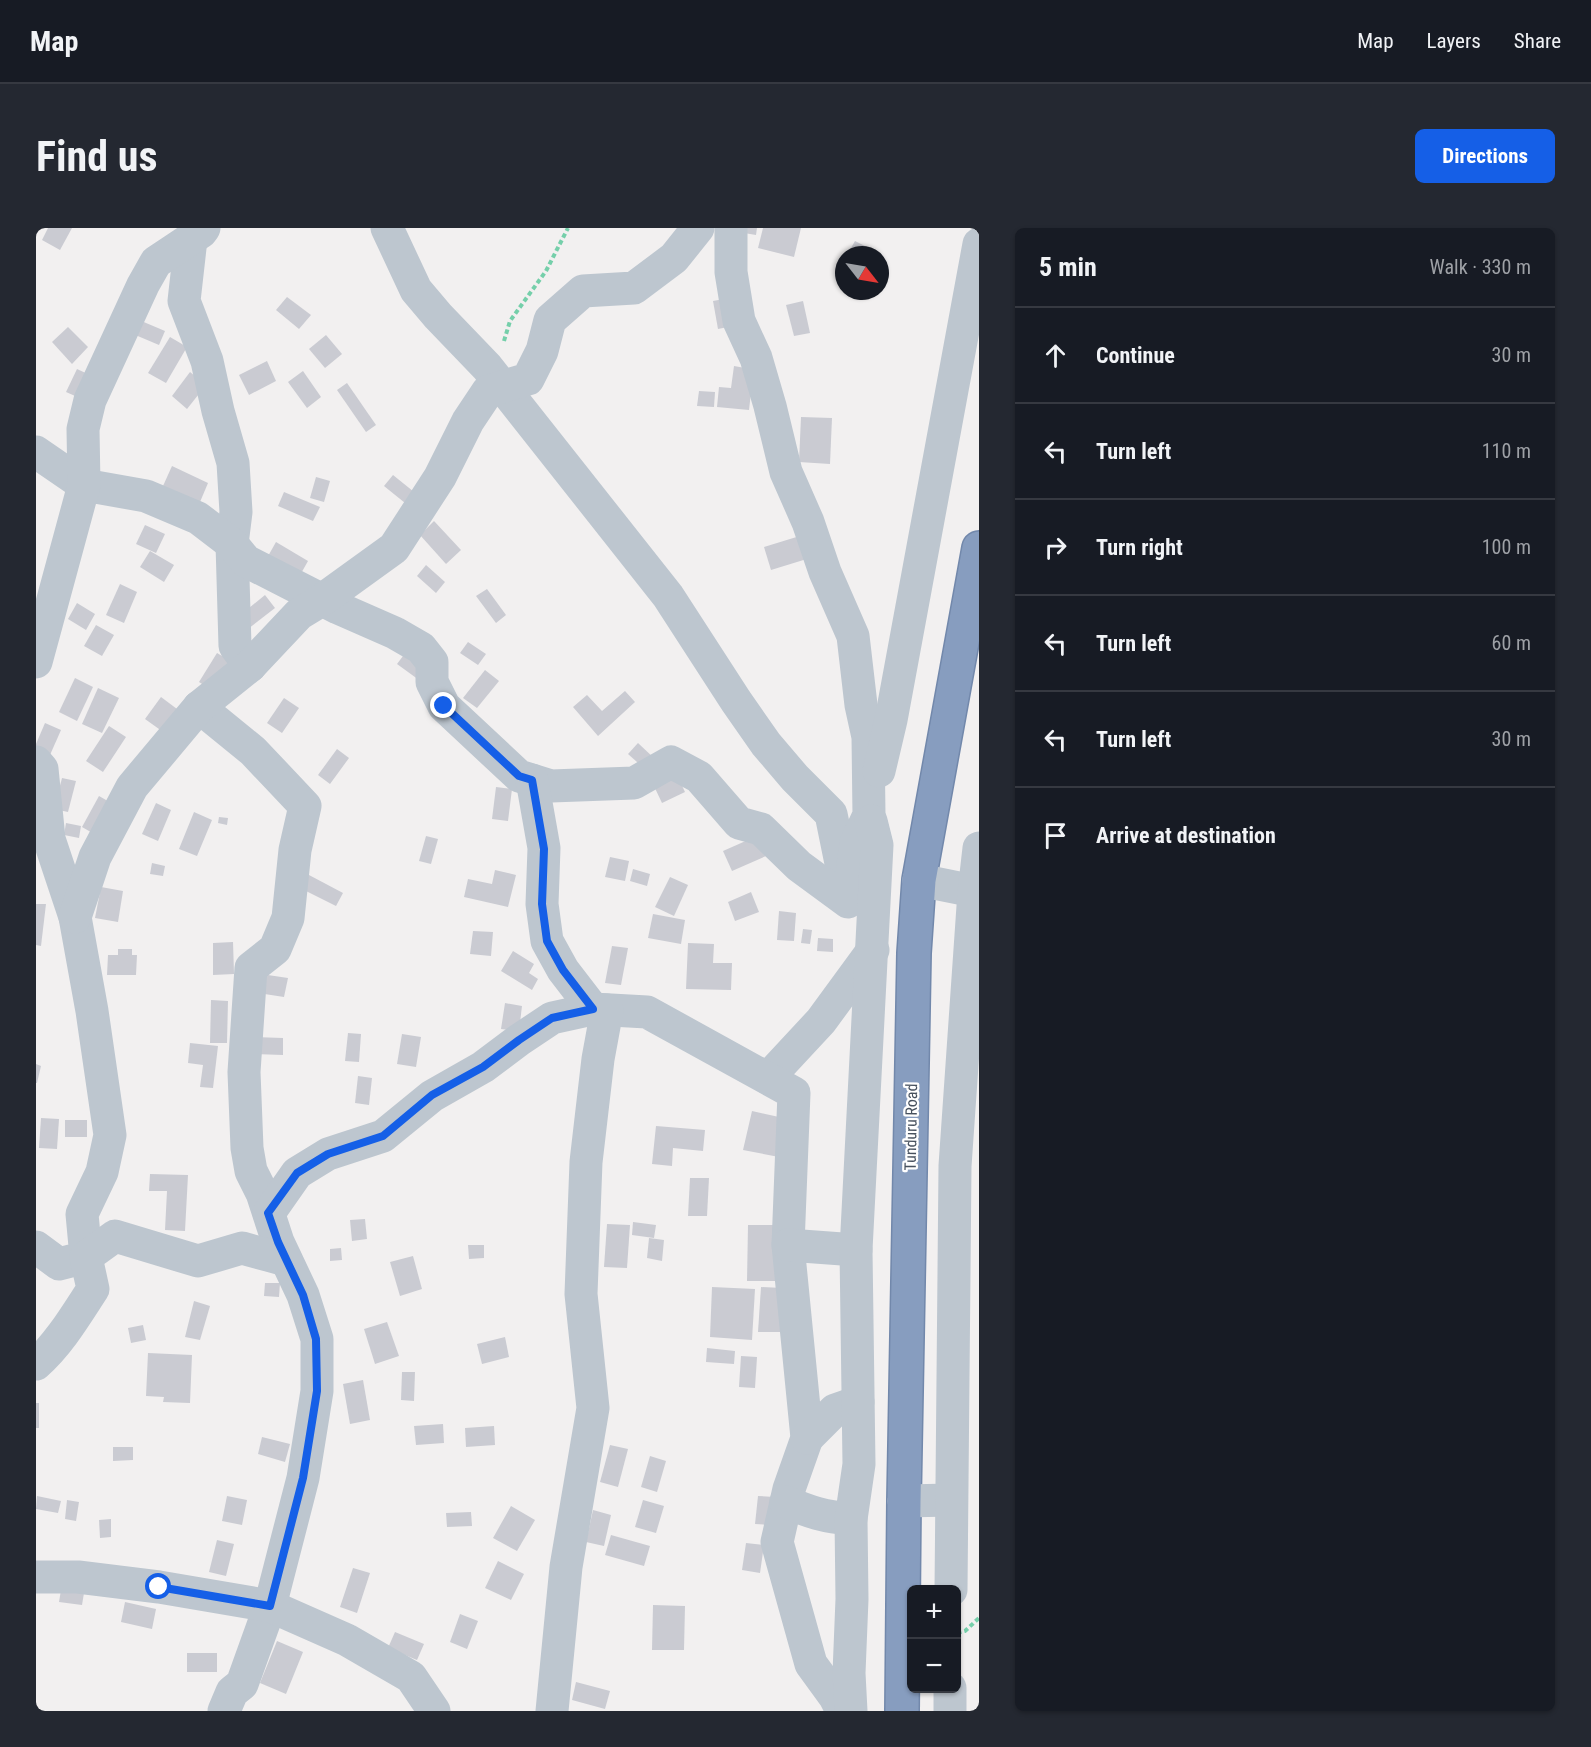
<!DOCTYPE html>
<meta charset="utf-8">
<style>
:root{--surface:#171b24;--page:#242831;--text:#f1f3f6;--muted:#9ea1a6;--line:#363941;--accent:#155fe7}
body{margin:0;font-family:"Roboto Condensed",sans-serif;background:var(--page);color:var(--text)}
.controls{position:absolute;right:18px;bottom:18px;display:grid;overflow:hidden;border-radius:9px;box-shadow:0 2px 4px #0004}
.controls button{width:54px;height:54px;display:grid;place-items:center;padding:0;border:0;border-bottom:2px solid var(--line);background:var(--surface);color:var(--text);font:30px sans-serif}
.compass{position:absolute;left:799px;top:18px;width:54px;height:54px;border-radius:50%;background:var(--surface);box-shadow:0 2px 4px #0004;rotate:121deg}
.stop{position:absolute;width:18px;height:18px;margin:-14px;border:4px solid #155fe7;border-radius:50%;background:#fff}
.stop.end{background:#155fe7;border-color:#fff;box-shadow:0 2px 6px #0008}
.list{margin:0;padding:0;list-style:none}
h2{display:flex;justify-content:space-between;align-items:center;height:78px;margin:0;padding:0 24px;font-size:26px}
h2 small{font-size:20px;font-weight:400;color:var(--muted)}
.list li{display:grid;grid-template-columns:39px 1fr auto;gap:18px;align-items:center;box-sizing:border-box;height:96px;padding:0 24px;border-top:2px solid var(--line)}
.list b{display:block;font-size:22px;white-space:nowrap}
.list em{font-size:20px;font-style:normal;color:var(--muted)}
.icon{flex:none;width:33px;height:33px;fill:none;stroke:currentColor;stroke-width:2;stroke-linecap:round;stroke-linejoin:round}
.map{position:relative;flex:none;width:943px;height:1483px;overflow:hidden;border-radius:9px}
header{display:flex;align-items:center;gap:36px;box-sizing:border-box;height:84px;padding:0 30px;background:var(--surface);border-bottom:2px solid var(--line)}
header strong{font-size:28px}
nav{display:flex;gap:33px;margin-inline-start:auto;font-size:21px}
.intro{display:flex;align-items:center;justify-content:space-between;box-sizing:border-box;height:144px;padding:0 36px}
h1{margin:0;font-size:42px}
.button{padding:15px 27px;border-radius:9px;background:var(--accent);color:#fff;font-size:21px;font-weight:700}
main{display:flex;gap:36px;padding:0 36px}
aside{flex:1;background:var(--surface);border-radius:9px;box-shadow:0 2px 4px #0004}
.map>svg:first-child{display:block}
.building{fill:#cacbd2}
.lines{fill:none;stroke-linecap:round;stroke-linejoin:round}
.highway-casing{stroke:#7288ab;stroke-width:36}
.path{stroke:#75cfaa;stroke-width:4;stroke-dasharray:4.5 3;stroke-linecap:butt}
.minor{stroke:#bdc6cf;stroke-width:33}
.highway{stroke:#879dbf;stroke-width:33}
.route{stroke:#155fe7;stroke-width:8}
.labels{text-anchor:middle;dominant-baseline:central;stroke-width:4.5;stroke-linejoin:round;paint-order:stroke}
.street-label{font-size:16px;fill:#47515e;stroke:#fff}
</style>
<header>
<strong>Map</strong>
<nav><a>Map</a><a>Layers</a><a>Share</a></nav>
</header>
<div class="intro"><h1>Find us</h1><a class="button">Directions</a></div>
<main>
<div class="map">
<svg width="943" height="1483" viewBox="0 0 943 1483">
<rect width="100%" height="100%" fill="#f2f0f0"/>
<g class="building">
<path d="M12,0H36L24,22L6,12Z"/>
<path d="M702,0H721L720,7L702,4Z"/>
<path d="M727,0H765L758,29L722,20Z"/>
<path d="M819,13L835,21L831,27H811Z"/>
<path d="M251,69L275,87L263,101L240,82Z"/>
<path d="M693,70L697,98L682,101L677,73Z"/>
<path d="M767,73L774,105L758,108L750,77Z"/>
<path d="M103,92L129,103L123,117L97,106Z"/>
<path d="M32,99L52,119L36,136L16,114Z"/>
<path d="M290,107L306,126L289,140L273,121Z"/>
<path d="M134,109L151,119L130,155L112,145Z"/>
<path d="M231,133L240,153L213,167L203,147Z"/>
<path d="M698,138L709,140L717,147L713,182L681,179L683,159L695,160Z"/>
<path d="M41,141L56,148L46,171L30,164Z"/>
<path d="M267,143L285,169L271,180L252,154Z"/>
<path d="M154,144L170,157L151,181L136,168Z"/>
<path d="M311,155L340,197L330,204L301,162Z"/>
<path d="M663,163L679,164L678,179L661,178Z"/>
<path d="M765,189L796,190L794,236L763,234Z"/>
<path d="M136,238L172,255L164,274L127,258Z"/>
<path d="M357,247L383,268L374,279L348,258Z"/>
<path d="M280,249L294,253L288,274L274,270Z"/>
<path d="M248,264L284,279L277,293L242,278Z"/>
<path d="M398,293L425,322L410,336L384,307Z"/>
<path d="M109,297L129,306L120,325L100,316Z"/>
<path d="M767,307L774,330L735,342L728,319Z"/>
<path d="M240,314L272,333L263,349L231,330Z"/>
<path d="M114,323L138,337L128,354L104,339Z"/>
<path d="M390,337L409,354L400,365L381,348Z"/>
<path d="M84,356L101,364L88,395L70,387Z"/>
<path d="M451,361L470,387L460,395L440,368Z"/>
<path d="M229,367L239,380L212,401L202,389Z"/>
<path d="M41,375L59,386L50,402L32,391Z"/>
<path d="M60,397L78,407L66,428L48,418Z"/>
<path d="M432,414L450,426L442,437L424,425Z"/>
<path d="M370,424L392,441L383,452L361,436Z"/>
<path d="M181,425L196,434L179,464L163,454Z"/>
<path d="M449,442L463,453L441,480L427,470Z"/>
<path d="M39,450L57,459L41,493L23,484Z"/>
<path d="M62,460L83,470L66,505L46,496Z"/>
<path d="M589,463L599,474L562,508L537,479L551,467L566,483Z"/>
<path d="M125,469L145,484L130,506L109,491Z"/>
<path d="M248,470L263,480L246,505L231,495Z"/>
<path d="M9,495L25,502L14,527L0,521V516Z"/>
<path d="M73,498L90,509L67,544L50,533Z"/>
<path d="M602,515L619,531L610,542L592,526Z"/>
<path d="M301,521L313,530L294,556L282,547Z"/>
<path d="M640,545L649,564L626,575L617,556Z"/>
<path d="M26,550L40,553L32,584L18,581Z"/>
<path d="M460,559L476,561L472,593L456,591Z"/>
<path d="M63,568L77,576L60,607L46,599Z"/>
<path d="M120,575L135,582L122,613L106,606Z"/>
<path d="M158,584L176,592L161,628L143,621Z"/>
<path d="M183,589L192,590L191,597L182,595Z"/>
<path d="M30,595L45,598L43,610L28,607Z"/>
<path d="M390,608L402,611L395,636L383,633Z"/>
<path d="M721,608L730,628L696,643L687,623Z"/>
<path d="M574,629L593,633L589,653L569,649Z"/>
<path d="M116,635L129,638L127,648L114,646Z"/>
<path d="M597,641L614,646L611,658L594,653Z"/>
<path d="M459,642L480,647L472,679L428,669L432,651L456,656Z"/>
<path d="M273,647L307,665L300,678L266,661Z"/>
<path d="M634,649L652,657L638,688L619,679Z"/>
<path d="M65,659L87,663L82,694L59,690Z"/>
<path d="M715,664L723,684L699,693L692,674Z"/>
<path d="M0,676H10L5,718L0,717Z"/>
<path d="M743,683L760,685L758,713L741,712Z"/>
<path d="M617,686L649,692L645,716L612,710Z"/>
<path d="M767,701L776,702L774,716L765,715Z"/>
<path d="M437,703L457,704L455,728L434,726Z"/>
<path d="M782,710L797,711V724L781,723Z"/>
<path d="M197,714L198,746L177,747V715Z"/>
<path d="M652,715L678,716L677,735H696L695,762L650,761Z"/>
<path d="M576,718L592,720L585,757L569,755Z"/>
<path d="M82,721H96V727H101L100,747H71L72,727H82Z"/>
<path d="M477,723L498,736L493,745L502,751L496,762L465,743Z"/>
<path d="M225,746L252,750L248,769L222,765Z"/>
<path d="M175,772L192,773L191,815H174Z"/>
<path d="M469,775L486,778L483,803L465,801Z"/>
<path d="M312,805L325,806L323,834L309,833Z"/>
<path d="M366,806L385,809L380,839L361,836Z"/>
<path d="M218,809L247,810V827L217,826Z"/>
<path d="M154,815L182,818L177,860L164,859L167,837L152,835Z"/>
<path d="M0,836L5,838L1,855H0Z"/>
<path d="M322,848L336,850L333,877L319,875Z"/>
<path d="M716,883L752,891L743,929L707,922Z"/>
<path d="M5,890L23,891L21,921L3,920Z"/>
<rect x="29" y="892" width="22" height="17"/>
<path d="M620,898L669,902L667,923L637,920L636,938L616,936Z"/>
<path d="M114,946L152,947L149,1003L129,1002L131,963H113Z"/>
<path d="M654,950H673L671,988H652Z"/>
<path d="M329,991L331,1011L316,1013L314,992Z"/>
<path d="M597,994L620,997L618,1010L596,1007Z"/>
<path d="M571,996L594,997L591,1040L568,1039Z"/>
<path d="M712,997H747L746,1053H711Z"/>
<path d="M613,1010L628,1012L626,1033L611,1030Z"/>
<path d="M432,1017H448V1030L433,1031Z"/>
<path d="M305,1020L306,1032L294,1033V1021Z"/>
<path d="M377,1028L386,1061L364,1068L354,1034Z"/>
<path d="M229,1055H244L243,1069L228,1068Z"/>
<path d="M676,1059L719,1061L716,1112L674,1109Z"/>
<path d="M725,1059L747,1060L744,1104H722Z"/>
<path d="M158,1073L174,1078L164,1112L149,1109Z"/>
<path d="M351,1094L363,1128L339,1136L328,1101Z"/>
<path d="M107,1097L110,1112L95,1115L92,1100Z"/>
<path d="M469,1109L473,1129L446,1136L441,1116Z"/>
<path d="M671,1120L699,1123L698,1136L670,1134Z"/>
<path d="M112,1125L156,1127L154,1175L127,1174L128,1169L110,1168Z"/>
<path d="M705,1128L721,1129L719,1160L703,1159Z"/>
<path d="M366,1144H379L378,1173L365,1172Z"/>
<path d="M327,1152L334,1192L314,1196L307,1156Z"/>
<rect x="0" y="1175" width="3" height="25"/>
<path d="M407,1196L408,1215L380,1217L378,1198Z"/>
<path d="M458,1198L459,1217L430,1219L429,1200Z"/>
<path d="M226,1209L254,1216L249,1234L222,1226Z"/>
<path d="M574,1217L592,1221L582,1259L564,1254Z"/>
<path d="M77,1219H97V1232L77,1233Z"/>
<path d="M614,1228L630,1233L621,1264L605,1259Z"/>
<path d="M1,1268L25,1273L22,1285L0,1281Z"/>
<path d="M191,1268L211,1272L206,1297L186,1293Z"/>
<path d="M722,1268L739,1269L737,1297L719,1296Z"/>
<path d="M31,1272L43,1274L40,1293L29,1291Z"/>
<path d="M607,1272L628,1278L620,1305L599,1299Z"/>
<path d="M475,1278L499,1292L481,1323L457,1310Z"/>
<path d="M557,1282L575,1287L568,1318L550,1314Z"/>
<path d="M435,1284L436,1298L411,1299L410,1285Z"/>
<path d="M75,1291V1309L64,1310L63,1292Z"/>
<path d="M575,1307L614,1318L608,1338L569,1327Z"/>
<path d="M181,1312L198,1316L190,1348L173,1344Z"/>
<path d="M710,1315L728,1317L724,1345L706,1342Z"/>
<path d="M462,1333L488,1346L475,1372L449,1360Z"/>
<path d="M317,1340L334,1345L321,1385L304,1379Z"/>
<path d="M26,1356L49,1359L46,1377L23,1374Z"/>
<path d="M89,1374L120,1381L116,1401L85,1394Z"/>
<path d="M617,1377L649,1378L648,1422H616Z"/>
<path d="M424,1386L442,1393L431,1421L414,1414Z"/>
<path d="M359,1404L388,1416L381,1432L352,1420Z"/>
<path d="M241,1413L267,1424L250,1466L224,1455Z"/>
<rect x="151" y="1425" width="30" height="19"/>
<path d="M540,1454L574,1463L569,1481L536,1472Z"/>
</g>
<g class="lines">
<defs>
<path id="highway" d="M866,1483L868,1273L878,725L883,652L943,320"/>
</defs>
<use href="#highway" class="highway-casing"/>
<g class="path">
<path d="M468,113L474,93L510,43L532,0"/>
<path d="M921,1405L929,1403L943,1390"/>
</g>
<g class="minor">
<path d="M351,0L380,62L402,88L451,139L632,368L700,473L730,516L759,550L795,586L808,650"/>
<path d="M155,11L148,73L171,133L182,183L197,235L200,284L196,316L199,418L214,438"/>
<path d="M0,224L48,257L110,268L162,290L196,316L210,333L302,380L359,405L385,420L396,434V454L408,478L483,548L515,558L598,555L635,534L663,549L703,595L725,601L763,638L812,674L820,615L833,587L832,509L825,477L817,408L789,344L772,294L750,244L734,178L720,130L703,93L695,44V0"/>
<path d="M0,434L48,257L47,201L54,172L107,57L120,34L165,4L168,0"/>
<path d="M163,479L217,523L269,578L259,622L252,690L239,721L215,740L208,844L211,920L215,943L226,965L242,1014L267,1067L281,1111V1163L267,1250L234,1378L206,1456L196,1464L188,1483"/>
<path d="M0,534L6,541L13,611L39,689L56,783L74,907L66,944L46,986L50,1029L23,1036L0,1019"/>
<path d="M843,543L855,492L943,16"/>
<path d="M496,552L508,620L506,676L511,713L527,742L557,781"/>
<path d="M883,652L943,664"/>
<path d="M39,689L59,629L96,559L163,479L214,438L263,386L286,372L358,320L404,249L432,193L452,163L492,151L506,123L514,92L547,63L598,60L638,30L662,0"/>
<path d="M732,850L785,793L837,722"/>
<path d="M233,985L261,945L292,926L347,908L396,868L447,839L483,812L516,790L557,781L611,784L758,865L752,1017L771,1210L753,1261L741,1314L775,1436L799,1469L806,1483"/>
<path d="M752,1017L820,1022"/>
<path d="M0,1136C23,1116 40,1087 57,1061L50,1029L79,1008L162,1033L206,1020L250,1032"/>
<path d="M771,1210L799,1182L822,1174"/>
<path d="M868,1273L915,1272"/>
<path d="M750,1274C773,1284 789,1289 815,1291"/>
<path d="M0,1349H42L123,1359L234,1378L311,1412L375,1449L398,1483"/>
<path d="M915,1362L919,938L938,664L943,620"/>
<path d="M516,1483L530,1339L557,1180L545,1066L550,934L562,831L571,782"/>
<path d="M815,1483L813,1445L816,1371L815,1291L823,1236L820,1022L841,617L835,593"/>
<path d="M914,1483V1460"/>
</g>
<use href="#highway" class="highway"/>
</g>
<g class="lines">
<path class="route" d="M123,1359L234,1378L267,1250L281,1163L280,1111L267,1067L242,1014L232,985L261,945L292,926L347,908L396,867L447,839L483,812L516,790L557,781L527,742L511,713L506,676L508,621L496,552L483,548L408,478"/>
</g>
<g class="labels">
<g class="street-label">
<text transform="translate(875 899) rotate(-89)">Tunduru Road</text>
</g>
</g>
</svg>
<div class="controls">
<button>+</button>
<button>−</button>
</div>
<svg class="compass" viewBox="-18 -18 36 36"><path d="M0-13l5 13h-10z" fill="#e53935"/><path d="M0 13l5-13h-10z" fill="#9ea1a6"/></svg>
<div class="stop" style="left:123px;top:1359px"></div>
<div class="stop end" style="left:408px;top:478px"></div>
</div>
<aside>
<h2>5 min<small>Walk · 330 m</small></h2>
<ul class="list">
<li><svg class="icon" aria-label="ahead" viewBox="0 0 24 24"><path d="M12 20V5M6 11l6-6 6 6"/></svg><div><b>Continue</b></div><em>30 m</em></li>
<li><svg class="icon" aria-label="left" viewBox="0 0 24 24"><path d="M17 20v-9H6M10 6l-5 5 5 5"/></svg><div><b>Turn left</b></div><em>110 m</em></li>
<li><svg class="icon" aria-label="right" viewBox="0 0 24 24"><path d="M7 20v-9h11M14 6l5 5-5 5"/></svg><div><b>Turn right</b></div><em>100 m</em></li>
<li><svg class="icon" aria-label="left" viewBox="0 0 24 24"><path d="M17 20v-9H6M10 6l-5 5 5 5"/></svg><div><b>Turn left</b></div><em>60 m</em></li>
<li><svg class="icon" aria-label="left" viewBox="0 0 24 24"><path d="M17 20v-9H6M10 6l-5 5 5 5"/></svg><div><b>Turn left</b></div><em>30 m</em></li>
<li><svg class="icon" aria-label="arrive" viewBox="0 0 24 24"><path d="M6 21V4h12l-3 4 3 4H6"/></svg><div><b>Arrive at destination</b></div></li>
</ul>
</aside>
</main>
